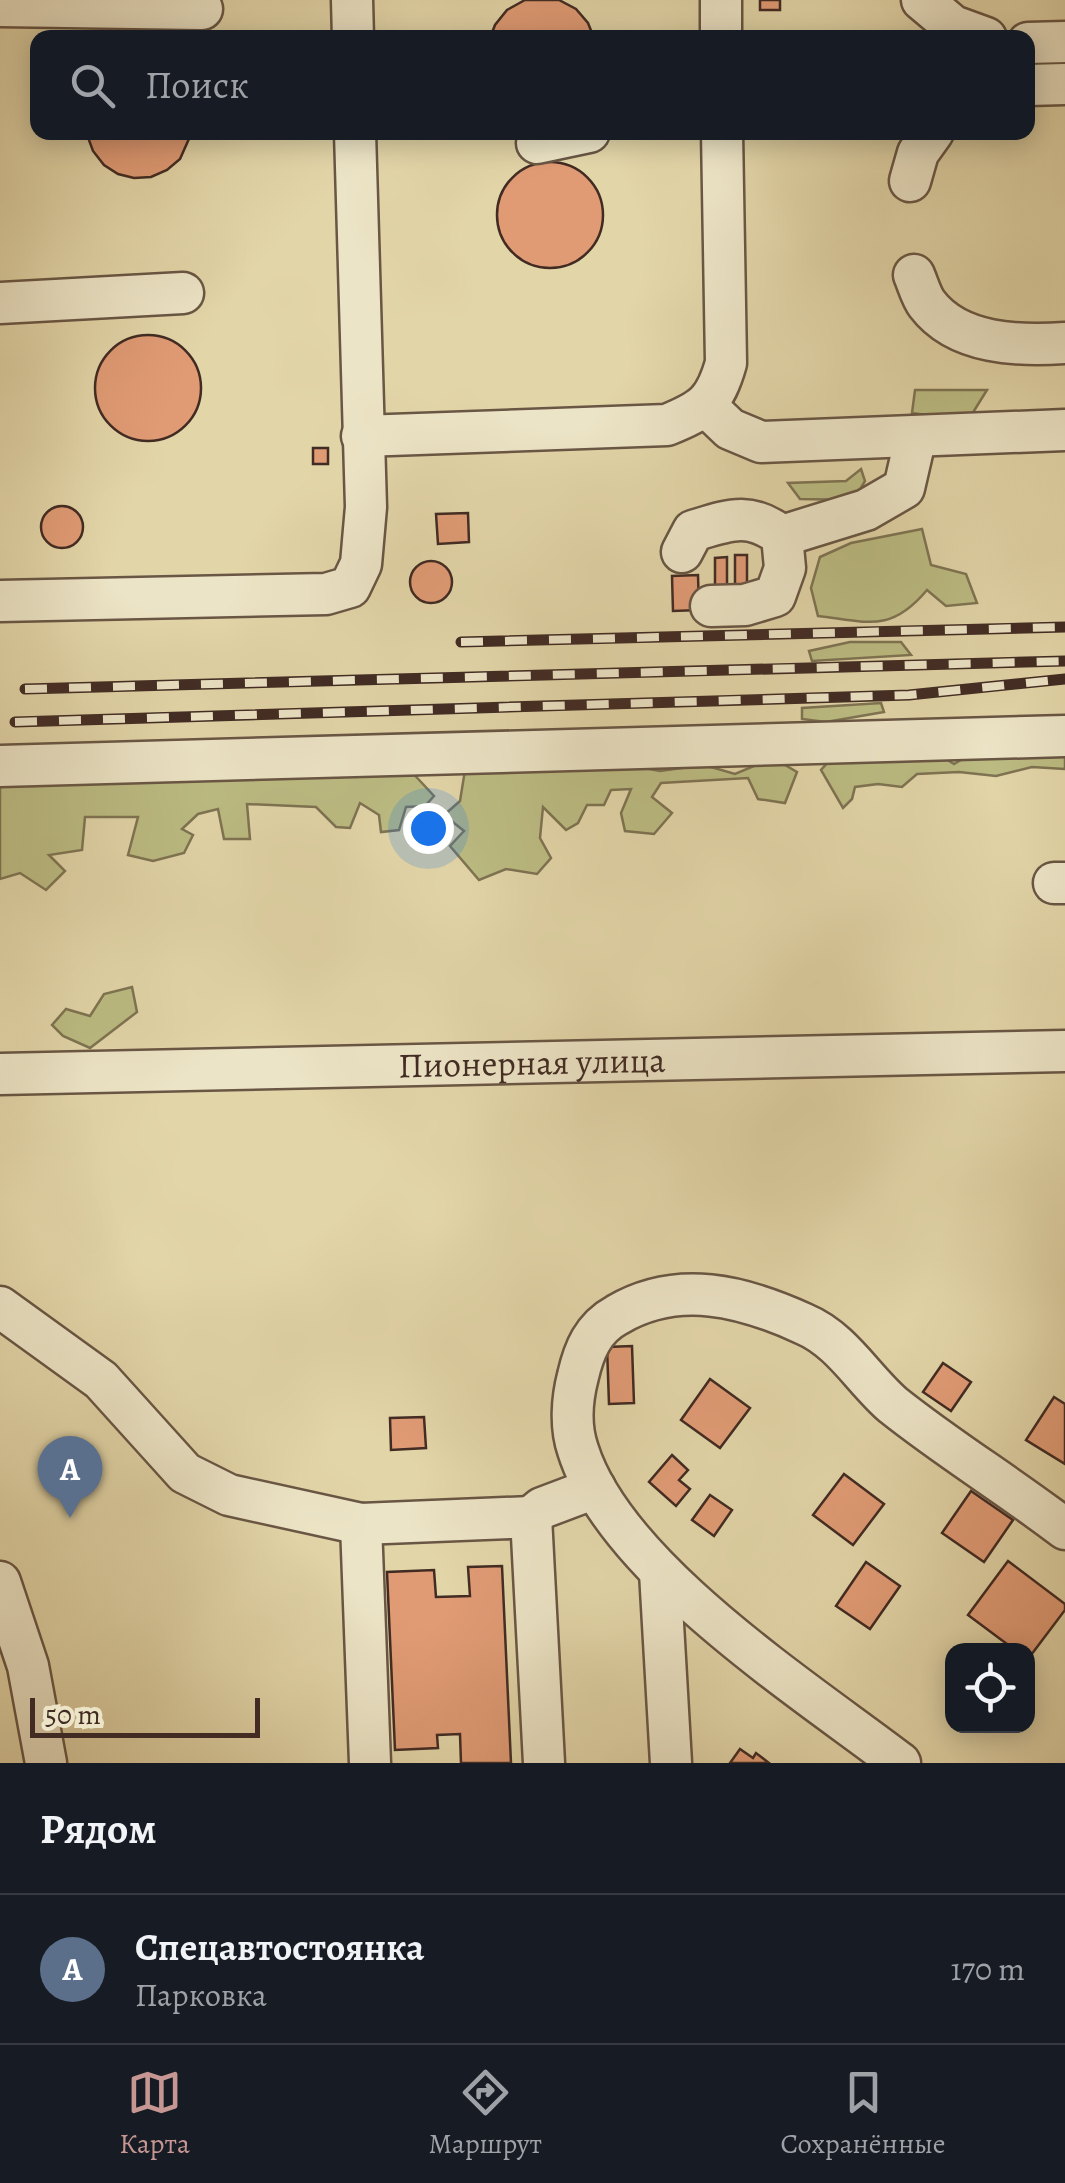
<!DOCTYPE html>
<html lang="ru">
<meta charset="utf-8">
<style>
:root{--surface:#171b24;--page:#20242c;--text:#f1f3f6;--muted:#9ea1a6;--line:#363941;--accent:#c59692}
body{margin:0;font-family:Alegreya,serif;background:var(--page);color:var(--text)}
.controls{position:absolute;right:30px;bottom:30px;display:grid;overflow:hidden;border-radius:20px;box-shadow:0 5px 25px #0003}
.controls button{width:90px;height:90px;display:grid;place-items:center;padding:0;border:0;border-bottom:2px solid var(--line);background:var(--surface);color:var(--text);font:50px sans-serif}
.scale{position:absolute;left:30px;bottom:25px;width:230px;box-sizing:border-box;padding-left:10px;border:5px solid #412b23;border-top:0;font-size:28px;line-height:35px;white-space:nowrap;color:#412b23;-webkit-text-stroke:8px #ece4c6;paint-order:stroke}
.you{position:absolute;left:428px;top:828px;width:35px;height:35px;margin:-25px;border:8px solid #fff;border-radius:50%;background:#1a73e8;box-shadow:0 0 0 15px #1a73e833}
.badge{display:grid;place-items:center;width:65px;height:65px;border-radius:50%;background:var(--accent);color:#fff;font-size:32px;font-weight:700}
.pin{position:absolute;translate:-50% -82px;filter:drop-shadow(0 2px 5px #0008)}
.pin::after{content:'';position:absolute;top:52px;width:35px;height:30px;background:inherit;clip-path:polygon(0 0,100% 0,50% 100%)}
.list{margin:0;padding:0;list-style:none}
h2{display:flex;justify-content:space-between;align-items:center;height:130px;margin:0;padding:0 40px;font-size:42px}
h2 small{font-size:32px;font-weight:400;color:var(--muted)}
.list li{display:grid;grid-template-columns:65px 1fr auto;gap:30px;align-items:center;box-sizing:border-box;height:150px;padding:0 40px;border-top:2px solid var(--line)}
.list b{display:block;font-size:38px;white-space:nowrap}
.list p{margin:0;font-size:32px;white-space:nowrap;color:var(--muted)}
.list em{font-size:32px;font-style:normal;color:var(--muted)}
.icon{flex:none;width:55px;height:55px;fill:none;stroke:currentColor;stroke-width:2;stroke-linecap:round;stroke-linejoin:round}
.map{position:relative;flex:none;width:1065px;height:1763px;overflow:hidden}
.search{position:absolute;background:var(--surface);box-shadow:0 5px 25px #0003;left:30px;right:30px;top:30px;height:110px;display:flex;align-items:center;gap:25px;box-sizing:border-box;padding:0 35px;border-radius:20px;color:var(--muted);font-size:38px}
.sheet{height:280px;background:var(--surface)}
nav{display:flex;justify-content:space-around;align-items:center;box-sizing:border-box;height:140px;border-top:2px solid var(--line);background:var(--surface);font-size:28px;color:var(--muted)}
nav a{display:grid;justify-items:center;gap:5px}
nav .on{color:var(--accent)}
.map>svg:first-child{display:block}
.green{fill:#bbbb82;stroke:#7e7352;stroke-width:2.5}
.building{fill:#e09b75;stroke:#412b23;stroke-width:2.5}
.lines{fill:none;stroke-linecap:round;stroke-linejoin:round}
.minor-casing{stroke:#695644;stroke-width:45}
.minor{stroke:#ece4c6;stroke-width:40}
.rail-casing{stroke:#412b23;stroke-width:11}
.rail{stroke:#ece4c6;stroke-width:8;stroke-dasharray:22;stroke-linecap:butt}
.labels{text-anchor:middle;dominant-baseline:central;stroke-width:9;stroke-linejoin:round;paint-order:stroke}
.street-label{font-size:35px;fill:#412b23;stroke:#ece4c6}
</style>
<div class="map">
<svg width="1065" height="1763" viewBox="0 0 1065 1763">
<rect width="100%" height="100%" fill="#e2d5a8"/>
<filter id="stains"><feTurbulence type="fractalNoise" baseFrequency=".002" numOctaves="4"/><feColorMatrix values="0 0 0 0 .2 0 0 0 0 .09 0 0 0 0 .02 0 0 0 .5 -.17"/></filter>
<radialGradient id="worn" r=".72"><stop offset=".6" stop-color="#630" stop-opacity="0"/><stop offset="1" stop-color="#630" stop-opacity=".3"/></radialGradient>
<g class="green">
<path d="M915,390H987L972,414L947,418L912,413Z"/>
<path d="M861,469L865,481L854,500L800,499L788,483L846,481Z"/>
<path d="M922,529L931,565L966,574L977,603L946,606L927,590C891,633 868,622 818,616L811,588L820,557L851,543Z"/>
<path d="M850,642H901L911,655L812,661L809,651Z"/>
<path d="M881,703L884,712L826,722L802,719V708Z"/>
<path d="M1065,747V769L1032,767L996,776L959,772L917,774L902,787L878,784L855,787L852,799L843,808L821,770L829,761L938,754L954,764L971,754Z"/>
<path d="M773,758L797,772L785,803L758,799L748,778L661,783L652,797L672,813L654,834L625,831L621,813L631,789L611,790L604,805H587L578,823L566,830L543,807L540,838L551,858L537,874L506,869L479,880L450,846L464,831L444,815L460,801L465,770L503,773L521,764L628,765L660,771L704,765L735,774Z"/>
<path d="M408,768L434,796L425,806L406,807L399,830L381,832L379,815L360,803L350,828L336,827L316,807L247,804L250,839H224L218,809L198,814L182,829L193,835L184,853L153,861L128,855L138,817H85L82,850L49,855L65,871L46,890L20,873L0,879V783C25,788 47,787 71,780Z"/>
<path d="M132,987L137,1012L90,1048L63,1036L52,1025L66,1009L90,1016L104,994Z"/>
</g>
<g class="building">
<path d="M525,0H559L576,9L588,23L594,38H490L495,25L507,10Z"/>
<rect x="760" y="0" width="20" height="10"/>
<path d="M86,132H192L180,159L167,170L151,177L134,178L118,174L104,165L93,151Z"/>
<circle cx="550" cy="215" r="53"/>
<circle cx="148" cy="388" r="53"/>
<rect x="313" y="448" width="15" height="16"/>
<circle cx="62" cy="527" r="21"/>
<path d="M468,513L469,542L438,544L436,514Z"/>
<path d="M735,555H747V586L735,587Z"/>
<path d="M727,557V589H715V558Z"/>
<circle cx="431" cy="582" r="21"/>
<path d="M698,575L699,610L673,611L672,576Z"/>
<path d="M632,1346L634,1403L609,1404L607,1347Z"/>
<path d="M943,1363L971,1382L951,1411L923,1392Z"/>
<path d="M710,1379L750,1408L720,1448L681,1420Z"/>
<path d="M1054,1397L1065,1404V1464L1026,1440Z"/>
<path d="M424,1417L426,1448L391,1450L390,1418Z"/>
<path d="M672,1455L688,1470L679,1480L690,1489L676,1506L649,1482Z"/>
<path d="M844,1474L884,1504L853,1545L813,1515Z"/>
<path d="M971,1491L1013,1520L984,1562L942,1533Z"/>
<path d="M710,1495L732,1510L714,1536L692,1520Z"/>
<path d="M1008,1561L1065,1604V1610L1028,1659V1650H1015L968,1615Z"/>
<path d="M866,1562L900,1586L870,1629L836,1606Z"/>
<path d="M502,1566L511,1763H461L460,1734L437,1735L438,1748L395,1750L387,1572L434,1570L436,1597L470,1596L468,1567Z"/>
<path d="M740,1749L753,1758L756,1753L769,1763H730Z"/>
</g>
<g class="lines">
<defs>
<g id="minor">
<path d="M352,0L353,38"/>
<path d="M721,0V38"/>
<path d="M922,0L953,26L986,38"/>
<path d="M0,6L202,9"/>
<path d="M1028,43L1065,42"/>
<path d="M1028,85L1065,84"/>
<path d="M537,143L589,132"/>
<path d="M910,181L918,153L933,132"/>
<path d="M914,275C918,284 921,296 927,304C958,345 1019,346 1065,343"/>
<path d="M0,303L183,293"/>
<path d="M706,406L730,429L761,442L1065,430"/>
<path d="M362,436L667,425C704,410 715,402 726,363L722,132"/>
<path d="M782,536L866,510L904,488L916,436"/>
<path d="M682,552L693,531C729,520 749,511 782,536L785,568L775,596L745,605L711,606"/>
<path d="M0,601L326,594L350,587L361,564L366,507L355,132"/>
<path d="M0,766L1065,736"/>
<path d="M1054,883H1065"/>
<path id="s1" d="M0,1074L1065,1051"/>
<path d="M0,1307L101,1380L185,1473L229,1495L361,1524L531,1517L544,1763"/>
<path d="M531,1517L542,1508L595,1488"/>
<path d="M361,1524L370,1763"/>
<path d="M660,1572L671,1763"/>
<path d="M0,1582L28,1666L46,1763"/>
<path d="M900,1763C803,1689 615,1568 578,1450C570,1427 572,1399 578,1376C584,1350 593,1328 617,1315C678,1279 743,1296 804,1324C842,1340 863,1379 893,1405C948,1449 1009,1486 1065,1529"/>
</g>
</defs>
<use href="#minor" class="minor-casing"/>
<use href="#minor" class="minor"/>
<defs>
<g id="rail">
<path d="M461,642L1065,627"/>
<path d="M25,689L1065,661"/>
<path d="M15,722L909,695L1065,679"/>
</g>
</defs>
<use href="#rail" class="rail-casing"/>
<use href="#rail" class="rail"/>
</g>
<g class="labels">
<g class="street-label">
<text stroke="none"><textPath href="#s1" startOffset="532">Пионерная улица</textPath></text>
</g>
</g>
<rect width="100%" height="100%" filter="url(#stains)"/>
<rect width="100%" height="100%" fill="url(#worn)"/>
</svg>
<div class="controls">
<button><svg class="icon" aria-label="locate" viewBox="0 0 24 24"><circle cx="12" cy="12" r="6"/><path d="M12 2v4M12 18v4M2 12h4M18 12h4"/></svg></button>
</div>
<div class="scale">50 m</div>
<div class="you"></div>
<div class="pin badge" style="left:70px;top:1518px;background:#5c6f8a">A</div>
<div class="search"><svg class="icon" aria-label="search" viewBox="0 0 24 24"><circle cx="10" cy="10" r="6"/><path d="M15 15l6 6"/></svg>Поиск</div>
</div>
<section class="sheet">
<h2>Рядом<small></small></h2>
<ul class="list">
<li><span class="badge" style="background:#5c6f8a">A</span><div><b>Спецавтостоянка</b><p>Парковка</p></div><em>170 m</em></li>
</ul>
</section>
<nav>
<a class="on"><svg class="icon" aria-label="map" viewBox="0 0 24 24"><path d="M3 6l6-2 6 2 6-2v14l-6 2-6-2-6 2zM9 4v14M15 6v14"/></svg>Карта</a>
<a><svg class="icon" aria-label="directions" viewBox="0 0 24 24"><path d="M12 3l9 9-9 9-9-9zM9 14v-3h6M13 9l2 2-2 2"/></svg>Маршрут</a>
<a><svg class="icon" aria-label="saved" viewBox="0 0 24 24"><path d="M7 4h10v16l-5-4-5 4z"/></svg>Сохранённые</a>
</nav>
